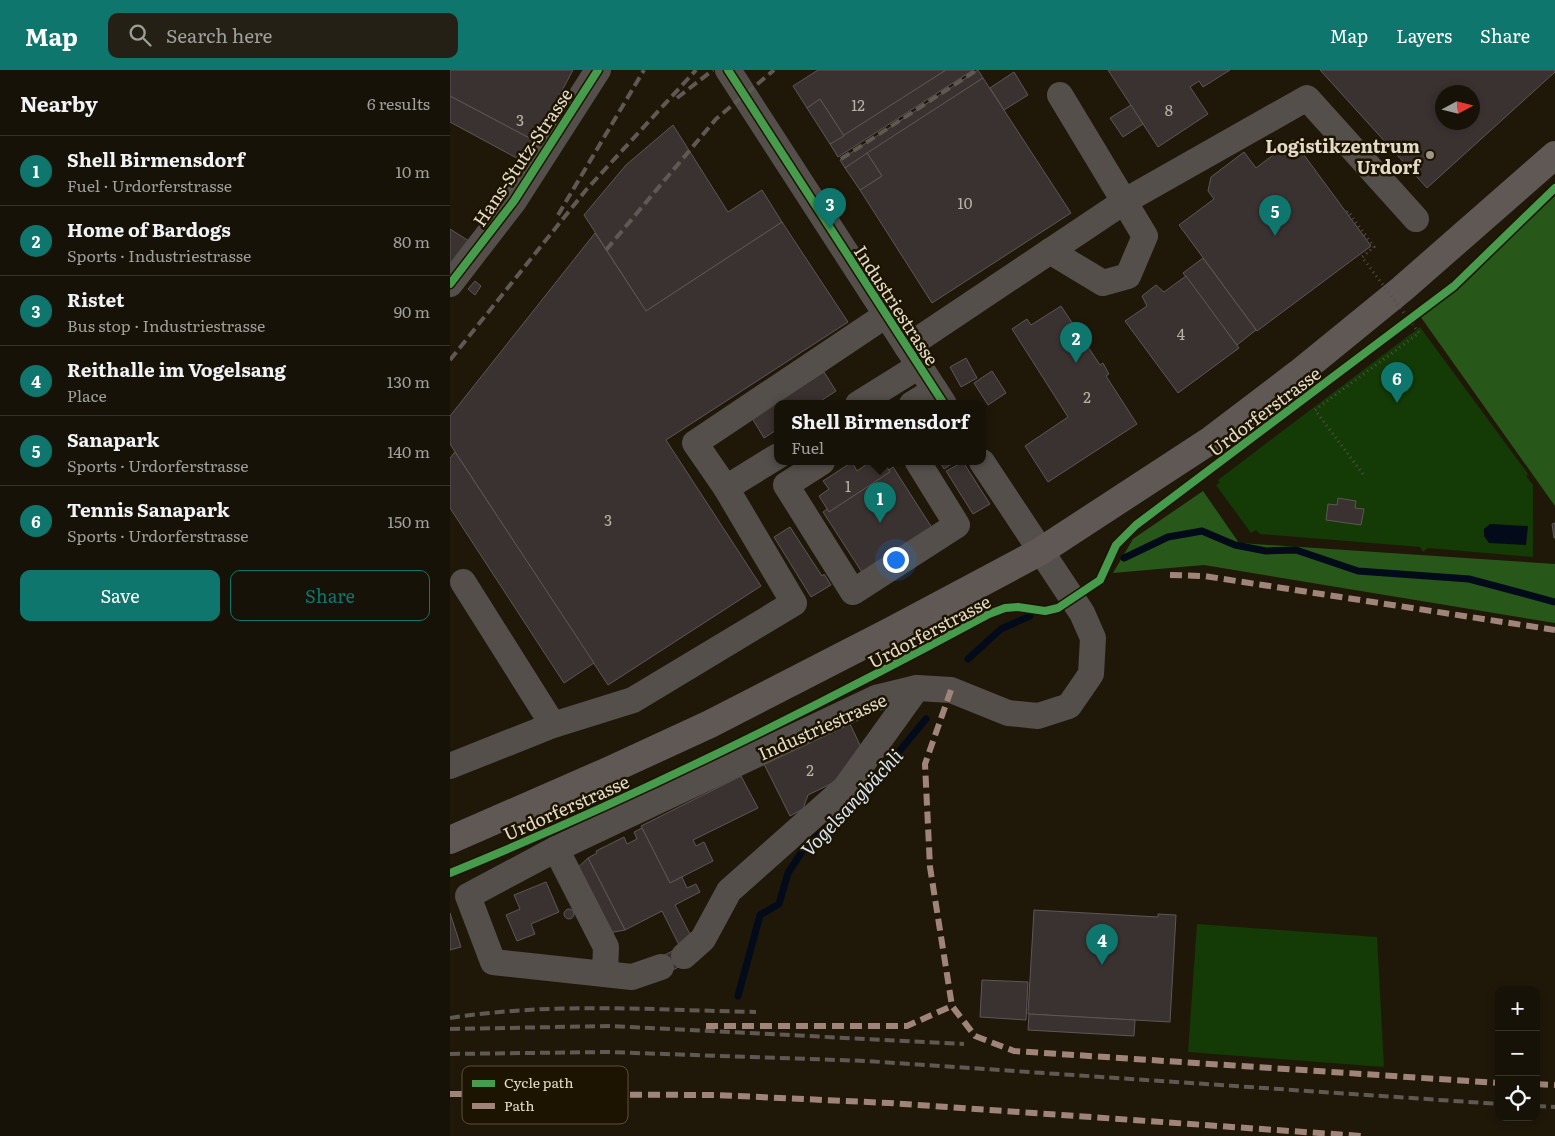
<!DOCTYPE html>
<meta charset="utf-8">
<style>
:root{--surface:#171207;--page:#242015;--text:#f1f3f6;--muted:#9e9e9b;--line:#363228;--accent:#0f766e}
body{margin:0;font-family:Literata,serif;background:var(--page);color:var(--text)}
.controls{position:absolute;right:15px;bottom:15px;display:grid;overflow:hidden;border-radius:10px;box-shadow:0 2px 8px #0003}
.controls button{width:45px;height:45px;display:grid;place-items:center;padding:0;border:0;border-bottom:1px solid var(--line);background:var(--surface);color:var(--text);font:25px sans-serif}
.compass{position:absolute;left:985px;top:15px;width:45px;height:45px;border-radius:50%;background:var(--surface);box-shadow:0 2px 8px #0003;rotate:83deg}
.you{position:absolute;left:445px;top:489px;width:18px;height:18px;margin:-12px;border:4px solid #fff;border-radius:50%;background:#1a73e8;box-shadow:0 0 0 8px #1a73e833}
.badge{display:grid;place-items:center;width:32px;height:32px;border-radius:50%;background:var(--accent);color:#fff;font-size:16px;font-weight:700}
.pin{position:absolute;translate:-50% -41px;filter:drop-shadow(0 1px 2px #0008)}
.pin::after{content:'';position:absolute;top:26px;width:18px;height:15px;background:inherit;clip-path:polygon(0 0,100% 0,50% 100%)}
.popup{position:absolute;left:324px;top:330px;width:212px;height:65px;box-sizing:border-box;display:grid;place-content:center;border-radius:10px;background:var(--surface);filter:drop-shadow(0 1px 4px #0005);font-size:16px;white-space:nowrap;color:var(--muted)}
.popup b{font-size:19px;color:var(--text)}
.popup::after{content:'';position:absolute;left:50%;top:100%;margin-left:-10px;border:10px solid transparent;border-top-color:var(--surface)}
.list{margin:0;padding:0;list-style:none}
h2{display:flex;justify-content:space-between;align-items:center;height:65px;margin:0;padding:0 20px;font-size:21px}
h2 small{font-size:16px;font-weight:400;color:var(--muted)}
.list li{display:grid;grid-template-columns:32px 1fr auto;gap:15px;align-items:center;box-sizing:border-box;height:70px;padding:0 20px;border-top:1px solid var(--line)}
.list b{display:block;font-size:19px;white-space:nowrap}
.list p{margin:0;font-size:16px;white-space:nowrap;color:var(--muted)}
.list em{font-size:16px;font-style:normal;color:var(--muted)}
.actions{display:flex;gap:10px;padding:15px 20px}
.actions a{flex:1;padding:11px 0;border:1px solid var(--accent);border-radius:10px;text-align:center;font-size:18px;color:var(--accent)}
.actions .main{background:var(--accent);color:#fff}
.icon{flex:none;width:28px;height:28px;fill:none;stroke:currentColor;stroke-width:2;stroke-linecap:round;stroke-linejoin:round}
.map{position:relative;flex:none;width:1105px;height:1066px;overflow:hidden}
header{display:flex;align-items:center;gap:30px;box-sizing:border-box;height:70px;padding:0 25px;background:var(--accent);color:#fff}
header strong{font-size:24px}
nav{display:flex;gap:28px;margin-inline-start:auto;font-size:18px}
.search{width:350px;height:45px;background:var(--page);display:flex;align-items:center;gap:12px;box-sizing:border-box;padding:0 18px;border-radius:10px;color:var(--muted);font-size:19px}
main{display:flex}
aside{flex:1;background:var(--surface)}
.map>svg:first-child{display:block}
.green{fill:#143a06}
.forest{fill:#285819}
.water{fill:#030b1b}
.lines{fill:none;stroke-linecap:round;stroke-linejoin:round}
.stream{stroke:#030b1b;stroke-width:7}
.building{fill:#3a3230;stroke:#5e5654;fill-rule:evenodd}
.path{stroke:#544e49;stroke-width:3;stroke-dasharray:1 4;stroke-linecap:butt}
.minor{stroke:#544f4b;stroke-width:26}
.major{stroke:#605855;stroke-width:28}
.rail{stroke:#605953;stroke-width:4;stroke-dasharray:10 5;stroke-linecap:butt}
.path-bridge{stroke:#544e49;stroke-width:3;stroke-dasharray:1 4;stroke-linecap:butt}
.quiet{stroke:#a18479;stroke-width:6;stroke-dasharray:12 6;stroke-linecap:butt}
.cycleway-casing{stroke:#1d1400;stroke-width:11}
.cycleway{stroke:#469c4c;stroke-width:8}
.poi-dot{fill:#9e9786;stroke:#1d1400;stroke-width:2}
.labels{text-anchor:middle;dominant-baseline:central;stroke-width:5;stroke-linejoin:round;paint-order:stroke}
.number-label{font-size:15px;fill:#b9b1a4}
.poi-label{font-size:18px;font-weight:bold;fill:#e3dbca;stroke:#1d1400;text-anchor:end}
.street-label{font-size:18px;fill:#e3dbca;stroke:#1d1400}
.water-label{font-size:19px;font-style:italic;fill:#d5e5f7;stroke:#1d1400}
.key{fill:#1d1400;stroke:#58503d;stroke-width:1}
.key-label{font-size:14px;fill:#e3dbca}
</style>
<header>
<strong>Map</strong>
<div class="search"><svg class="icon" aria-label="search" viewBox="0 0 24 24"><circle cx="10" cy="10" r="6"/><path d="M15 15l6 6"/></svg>Search here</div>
<nav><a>Map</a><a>Layers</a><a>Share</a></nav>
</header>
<main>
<aside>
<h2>Nearby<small>6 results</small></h2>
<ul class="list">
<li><span class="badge">1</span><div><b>Shell Birmensdorf</b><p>Fuel · Urdorferstrasse</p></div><em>10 m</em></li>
<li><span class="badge">2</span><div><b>Home of Bardogs</b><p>Sports · Industriestrasse</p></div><em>80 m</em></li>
<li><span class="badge">3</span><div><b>Ristet</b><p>Bus stop · Industriestrasse</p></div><em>90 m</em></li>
<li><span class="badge">4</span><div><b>Reithalle im Vogelsang</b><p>Place</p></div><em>130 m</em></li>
<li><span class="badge">5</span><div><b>Sanapark</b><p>Sports · Urdorferstrasse</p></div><em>140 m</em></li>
<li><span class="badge">6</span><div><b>Tennis Sanapark</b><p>Sports · Urdorferstrasse</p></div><em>150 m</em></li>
</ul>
<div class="actions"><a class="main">Save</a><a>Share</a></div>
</aside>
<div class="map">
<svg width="1105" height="1066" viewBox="0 0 1105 1066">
<rect width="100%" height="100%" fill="#1f1809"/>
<g class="green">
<path d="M970,257L1078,404L1076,406L1083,415V487L978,478L973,482L970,477L810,464L806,460L801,463L766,415L770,413L768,410Z"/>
<path d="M747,854L927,867L934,997L738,982Z"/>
</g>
<g class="forest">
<path d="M1105,126V436L970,246Z"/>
<path d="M753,421L789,473L1105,494V553L754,495L663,503L683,469Z"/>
</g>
<path class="water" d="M1040,454L1078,456L1076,475L1039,473L1034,466V459Z"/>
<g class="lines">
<g class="stream">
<path d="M674,488L718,467L752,461L785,475L816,481L846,480L908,501L1019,509L1105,532"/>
<path d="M518,589L551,559L580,546"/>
<path d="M288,926L310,845L329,834L338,803L355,777L416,721L476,649"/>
</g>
</g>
<g class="building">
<path d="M0,0H123L85,71L0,26Z"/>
<path d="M368,0H496L394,66L370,29L357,38L343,16Z"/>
<path d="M496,0H523L388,87L380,74Z"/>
<path d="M528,0L533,8L395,98L390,90Z"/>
<path d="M658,0H780L753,17L749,11L740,17L758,44L708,77Z"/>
<path d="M870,0H1105V2L977,118ZM992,22H1022V52H992Z"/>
<path d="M564,2L578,25L554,40L540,18Z"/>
<path d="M533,8L621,143L482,233L410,120L432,106L417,83Z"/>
<path d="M0,26L85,71L74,92L0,52Z"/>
<path d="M370,29L394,66L380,74L357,38Z"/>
<path d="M681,35L693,54L673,67L660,48Z"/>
<path d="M223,55L278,142L312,120L332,152L196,241L134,145L176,95Z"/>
<path d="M843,70L921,176L807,261L729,155L764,129L758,121L761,107L794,82L806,98Z"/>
<path d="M417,83L432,106L410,120L395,98Z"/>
<path d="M332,152L398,252L216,370L311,516L158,615L0,374V346L145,163L196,241Z"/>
<path d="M0,159L19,171L0,195Z"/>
<path d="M753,188L806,260L787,275L733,203Z"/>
<path d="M736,206L789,278L728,323L675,251L697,236L692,226L706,215L714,222Z"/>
<path d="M25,211L31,216L25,225L18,219Z"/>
<path d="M611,236L650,295L653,293L659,304L656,306L687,354L598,412L575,376L618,347L562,259L577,249L581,255Z"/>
<path d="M516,288L527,308L511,317L500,297Z"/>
<path d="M542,301L556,323L538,335L524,313Z"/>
<path d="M374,302L386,321L366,334H328V359L314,368L302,348Z"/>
<path d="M5,382L144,593L114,613L0,438V388Z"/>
<path d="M402,392L407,401L417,394L416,392H434L440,402L379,442L369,426L379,419L373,411Z"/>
<path d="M490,392H505L494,399Z"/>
<path d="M513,392L540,434L523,444L496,401Z"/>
<path d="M443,397L486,464L417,510L373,442L377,439L379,442L440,402L439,400Z"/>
<path d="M888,428L906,431L905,438L914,439L911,455L876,450L878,434L887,435Z"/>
<path d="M1105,453V468H1104L1102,454Z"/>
<path d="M340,457L372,506L374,504L381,515L361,527L324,467Z"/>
<path d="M399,652L411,677L403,703L358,725L353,739L340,746L314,694Z"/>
<path d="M291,706L308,738L243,770L246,776L254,772L263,791L220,813L191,756Z"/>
<path d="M192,758L220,813L232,807L237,818L246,814L250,822L225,835L244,872L238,892L215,904L207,889L230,877L212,841L175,860L138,788L147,783L146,781L174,767L177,774L187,769L184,762Z"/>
<path d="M138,788L175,860L137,867L111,813Z"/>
<path d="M96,812L109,842L81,854L85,864L67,871L56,845L70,839L64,825Z"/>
<circle cx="119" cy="844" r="5"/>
<path d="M584,840L708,847V844L726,845L720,952L578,944Z"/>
<path d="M0,843L11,877L0,880Z"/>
<path d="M532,910L578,912L576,950L530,947Z"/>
<path d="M579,944L685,950L684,966L578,960Z"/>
</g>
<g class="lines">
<g class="path">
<path d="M897,142L898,141L900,144"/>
<path d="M913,404L865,340L969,263"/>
</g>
<g class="minor">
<path d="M278,0L494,334"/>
<path d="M600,181L653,213L678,206L695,166L610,25"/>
<path d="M0,214L64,131L148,0"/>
<path d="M457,277L675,131L857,28L966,149"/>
<path d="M408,334L469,296"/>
<path d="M462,334L485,320"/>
<path d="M328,386L276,418L245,373L436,245"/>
<path d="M372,392L336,415L403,522L507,455L468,392"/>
<path d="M13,512L103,655"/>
<path d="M0,696L103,655L183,630L344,533L276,418"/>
<path d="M106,779L156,877L155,904"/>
<path d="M234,886L253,869L279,821L395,718L467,618"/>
<path d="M211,897L182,907L43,892L18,826L106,779L426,628L467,618L501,620L558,643L588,646L619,636L641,604L643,568L632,543L532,392"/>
</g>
<path class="major" d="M0,770L158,701L260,654L441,561L591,481L761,370L849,303L952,219L1105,85"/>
<g class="rail">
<path d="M227,28L263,0"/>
<path d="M391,89L527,0"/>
<path d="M108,145L194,0"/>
<path d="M156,180L266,49L324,0"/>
<path d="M0,290L136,120L246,0"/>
<path d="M0,948C101,932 205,940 306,942"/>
<path d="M0,959L162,956L514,974"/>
<path d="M0,984L157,982L417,991L1049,1034"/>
<path d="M1086,1036L1105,1037"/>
</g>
<path class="path-bridge" d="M900,144L924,177L912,187L969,263"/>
<g class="quiet">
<path d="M720,505L754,506L1105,560"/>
<path d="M501,620L475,694L480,797L502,936L525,966L564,981L1049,1013"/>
<path d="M256,956H457L502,936"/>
<path d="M1086,1014L1105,1015"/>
<path d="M0,1024L266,1025L439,1033L912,1066"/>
</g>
<defs>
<g id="cycleway">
<path d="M278,0L494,334"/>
<path d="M0,214L64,131L148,0"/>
<path d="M0,803C185,728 363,639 539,544L555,538L568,537L595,541L608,538L650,510L666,475L686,455L1004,216L1105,118"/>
</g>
</defs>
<use href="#cycleway" class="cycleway-casing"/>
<use href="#cycleway" class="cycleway"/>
</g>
<circle class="poi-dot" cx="980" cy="85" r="5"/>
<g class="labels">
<g class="number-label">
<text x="408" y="34">12</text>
<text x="719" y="39">8</text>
<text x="70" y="49">3</text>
<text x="515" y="132">10</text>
<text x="731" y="263">4</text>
<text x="637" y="326">2</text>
<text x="398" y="415">1</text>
<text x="158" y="449">3</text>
<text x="360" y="699">2</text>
</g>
<g class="poi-label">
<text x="970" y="75">Logistikzentrum<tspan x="970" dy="21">Urdorf</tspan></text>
</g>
<g class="street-label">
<text transform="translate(72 87) rotate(-56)">Hans-Stutz-Strasse</text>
<text transform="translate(447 235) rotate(57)">Industriestrasse</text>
<text transform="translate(814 341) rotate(-37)">Urdorferstrasse</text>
<text transform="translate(479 561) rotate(-28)">Urdorferstrasse</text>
<text transform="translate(372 656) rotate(-24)">Industriestrasse</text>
<text transform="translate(116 737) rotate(-24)">Urdorferstrasse</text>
</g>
<g class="water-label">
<text transform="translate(401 732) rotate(-47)">Vogelsangbächli</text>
</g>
</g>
<rect x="12" y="996" width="166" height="58" rx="8" class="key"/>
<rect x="22" y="1010" width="23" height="7" fill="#469c4c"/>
<rect x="22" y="1033" width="23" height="6" fill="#a18479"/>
<g class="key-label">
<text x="54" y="1018">Cycle path</text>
<text x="54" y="1041">Path</text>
</g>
</svg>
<div class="controls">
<button>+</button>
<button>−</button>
<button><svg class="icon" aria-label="locate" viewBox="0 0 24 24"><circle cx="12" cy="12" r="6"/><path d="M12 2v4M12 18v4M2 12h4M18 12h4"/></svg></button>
</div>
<svg class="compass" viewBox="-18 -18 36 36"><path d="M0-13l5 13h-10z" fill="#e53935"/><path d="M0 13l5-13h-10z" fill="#9e9e9b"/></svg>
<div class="you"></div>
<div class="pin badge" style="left:430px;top:453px">1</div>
<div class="popup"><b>Shell Birmensdorf</b>Fuel</div>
<div class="pin badge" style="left:626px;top:293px">2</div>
<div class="pin badge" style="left:380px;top:159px">3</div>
<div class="pin badge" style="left:652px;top:895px">4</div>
<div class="pin badge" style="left:825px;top:166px">5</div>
<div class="pin badge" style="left:947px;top:333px">6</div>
</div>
</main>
